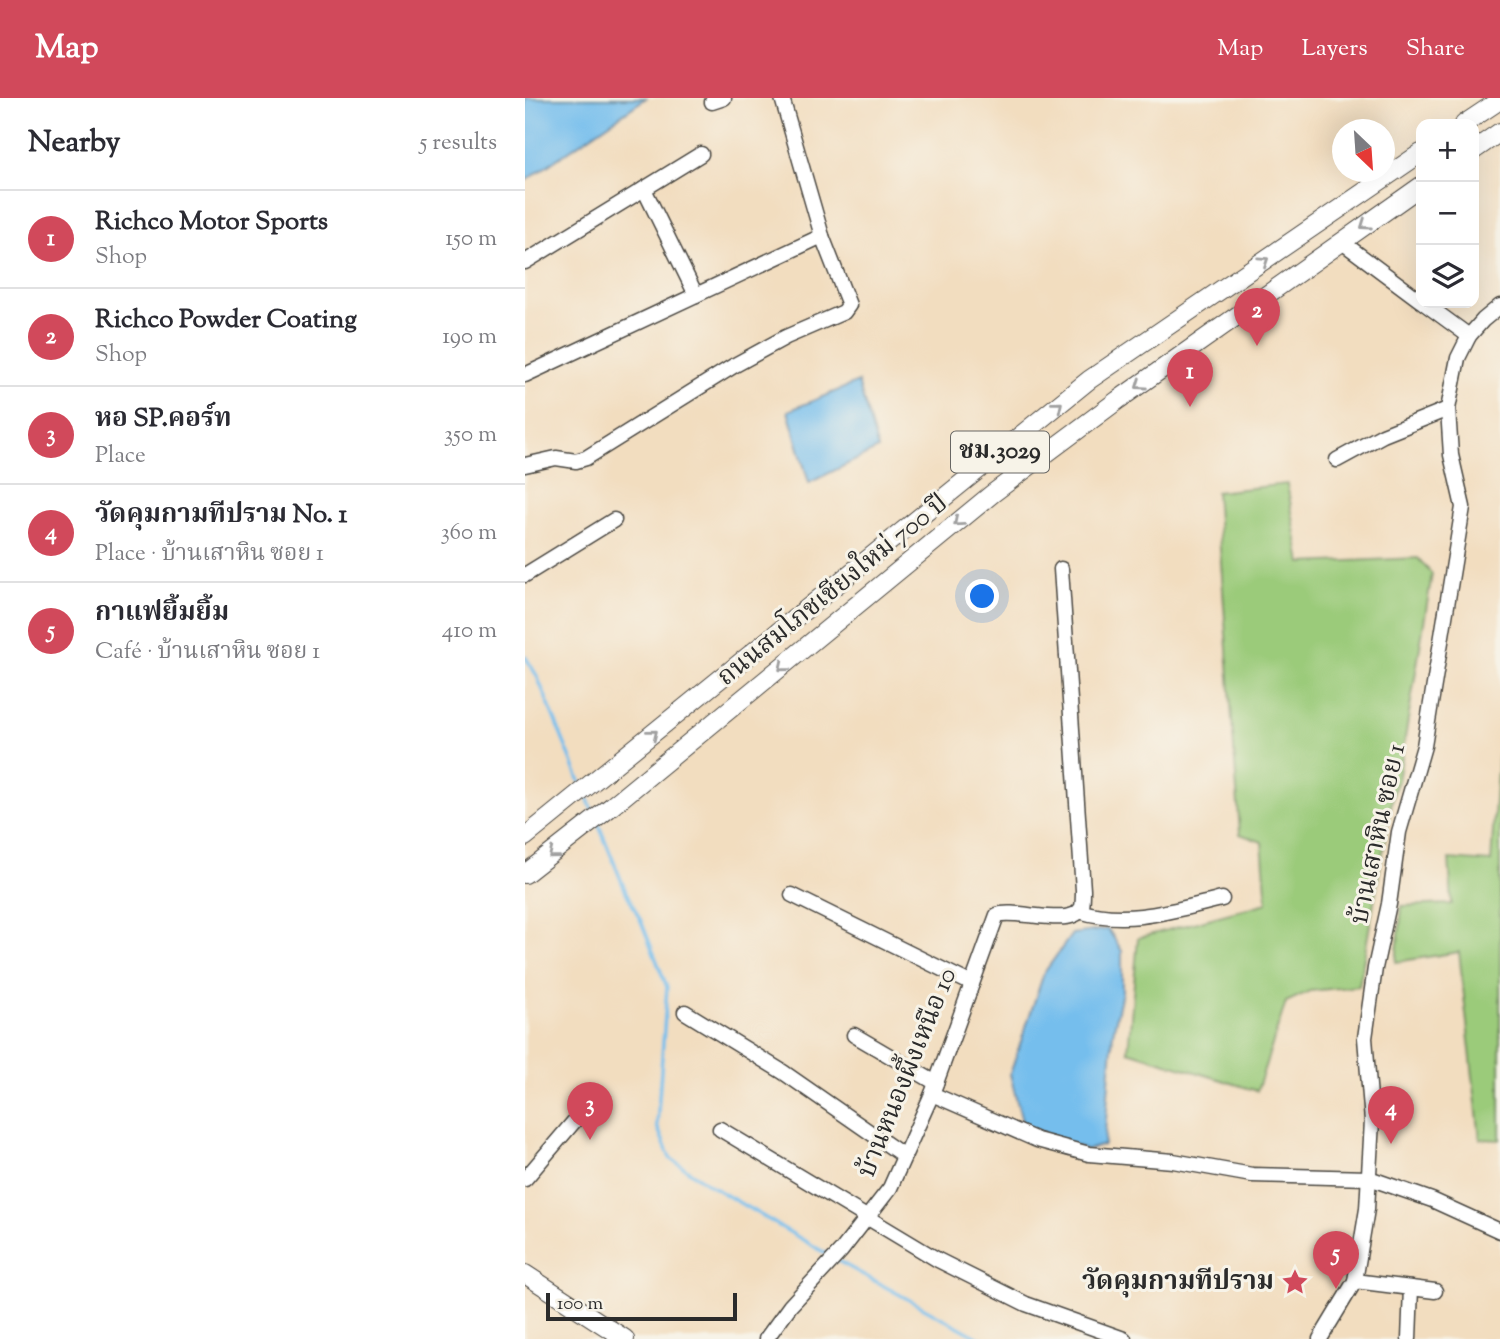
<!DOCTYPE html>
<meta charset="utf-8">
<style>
:root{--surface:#fff;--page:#f7f7f7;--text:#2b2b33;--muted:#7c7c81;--line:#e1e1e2;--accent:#d1495b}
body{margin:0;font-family:"Sorts Mill Goudy","Noto Serif Thai",serif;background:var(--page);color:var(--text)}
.controls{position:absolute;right:21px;top:21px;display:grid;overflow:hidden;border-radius:14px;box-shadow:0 7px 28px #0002}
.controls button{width:63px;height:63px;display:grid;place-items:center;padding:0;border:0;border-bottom:2px solid var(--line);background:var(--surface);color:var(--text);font:35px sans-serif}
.compass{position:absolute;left:807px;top:21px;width:63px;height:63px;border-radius:50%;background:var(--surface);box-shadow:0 7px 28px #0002;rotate:155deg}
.scale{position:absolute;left:21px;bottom:18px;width:191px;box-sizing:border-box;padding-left:7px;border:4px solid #2b2b2b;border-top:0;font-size:19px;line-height:24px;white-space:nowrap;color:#2b2b2b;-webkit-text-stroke:5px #f7f3e8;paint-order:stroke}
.you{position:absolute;left:458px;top:499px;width:24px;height:24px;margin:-18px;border:5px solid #fff;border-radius:50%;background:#1a73e8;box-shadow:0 0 0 10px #1a73e833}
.badge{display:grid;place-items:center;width:46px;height:46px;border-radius:50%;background:var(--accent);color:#fff;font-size:23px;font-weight:700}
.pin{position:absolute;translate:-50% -58px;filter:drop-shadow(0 2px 4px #0008)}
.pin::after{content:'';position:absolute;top:37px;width:24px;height:21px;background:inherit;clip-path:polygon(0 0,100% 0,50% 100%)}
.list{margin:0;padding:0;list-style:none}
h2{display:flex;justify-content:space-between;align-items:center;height:91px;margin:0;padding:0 28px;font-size:30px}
h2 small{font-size:23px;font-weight:400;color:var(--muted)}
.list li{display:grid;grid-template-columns:46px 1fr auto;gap:21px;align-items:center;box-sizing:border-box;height:98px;padding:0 28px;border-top:2px solid var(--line)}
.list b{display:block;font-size:26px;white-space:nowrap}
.list p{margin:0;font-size:23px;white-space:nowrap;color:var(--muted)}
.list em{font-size:23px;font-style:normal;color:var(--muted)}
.icon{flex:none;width:38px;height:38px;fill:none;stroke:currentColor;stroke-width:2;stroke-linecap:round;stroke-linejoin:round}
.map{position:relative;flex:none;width:975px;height:1241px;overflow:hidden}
header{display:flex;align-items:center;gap:42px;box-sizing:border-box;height:98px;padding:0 35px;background:var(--accent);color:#fff}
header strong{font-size:33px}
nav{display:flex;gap:38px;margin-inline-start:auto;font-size:24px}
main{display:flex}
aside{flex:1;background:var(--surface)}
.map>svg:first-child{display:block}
.green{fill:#9bcb7a;stroke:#637b52;stroke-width:2}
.water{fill:#74beed;stroke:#50748c;stroke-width:2}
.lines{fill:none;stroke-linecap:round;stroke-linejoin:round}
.stream{stroke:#74beed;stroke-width:3.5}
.minor-casing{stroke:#494641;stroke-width:17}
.major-casing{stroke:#494641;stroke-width:20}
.minor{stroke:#fff;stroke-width:14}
.major{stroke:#fff;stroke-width:18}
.oneway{stroke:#a0a0a0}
.labels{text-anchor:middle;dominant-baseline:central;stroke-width:6;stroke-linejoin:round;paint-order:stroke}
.shield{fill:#f7f3e8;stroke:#686764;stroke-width:2}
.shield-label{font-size:24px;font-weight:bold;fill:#2b2b2b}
.street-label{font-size:26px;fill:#2b2b2b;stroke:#f7f3e8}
.poi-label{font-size:26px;font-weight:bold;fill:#2b2b2b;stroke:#f7f3e8;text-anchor:end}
</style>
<header>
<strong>Map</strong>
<nav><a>Map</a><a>Layers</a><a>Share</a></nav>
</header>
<main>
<aside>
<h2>Nearby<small>5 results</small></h2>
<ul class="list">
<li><span class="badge">1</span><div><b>Richco Motor Sports</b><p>Shop</p></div><em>150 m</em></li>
<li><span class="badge">2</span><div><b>Richco Powder Coating</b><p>Shop</p></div><em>190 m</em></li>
<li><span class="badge">3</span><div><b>หอ SP.คอร์ท</b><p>Place</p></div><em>350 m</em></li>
<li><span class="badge">4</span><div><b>วัดคุมกามทีปราม No. 1</b><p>Place · บ้านเสาหิน ซอย 1</p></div><em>360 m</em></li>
<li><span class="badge">5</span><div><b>กาแฟยิ้มยิ้ม</b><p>Café · บ้านเสาหิน ซอย 1</p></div><em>410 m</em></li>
</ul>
</aside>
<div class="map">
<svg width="975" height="1241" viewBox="0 0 975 1241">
<rect width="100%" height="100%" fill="#f7f3e8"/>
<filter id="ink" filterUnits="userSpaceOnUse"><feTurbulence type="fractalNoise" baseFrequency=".0143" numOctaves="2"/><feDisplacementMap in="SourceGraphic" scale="14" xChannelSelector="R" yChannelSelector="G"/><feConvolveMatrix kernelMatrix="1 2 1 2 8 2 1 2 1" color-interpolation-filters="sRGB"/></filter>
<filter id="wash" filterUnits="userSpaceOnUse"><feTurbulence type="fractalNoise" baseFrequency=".00686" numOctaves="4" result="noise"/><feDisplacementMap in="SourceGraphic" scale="28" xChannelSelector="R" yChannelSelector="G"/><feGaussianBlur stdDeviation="1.57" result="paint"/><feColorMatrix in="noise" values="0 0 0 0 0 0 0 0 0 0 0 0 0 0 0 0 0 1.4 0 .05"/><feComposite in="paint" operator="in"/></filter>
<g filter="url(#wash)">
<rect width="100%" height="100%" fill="#f2ddbf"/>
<g class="green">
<path d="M762,386L776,465L893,460L907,476L873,683L869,692L834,888L785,893L761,904L732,993L603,953L613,840L742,805L737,744L715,736L691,394Z"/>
<path d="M975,656V1042L955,1041L934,854L871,864L877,808L927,806L924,761L966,764L973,657Z"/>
</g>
<g class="water">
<path d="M0,0H121L0,83Z"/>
<path d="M333,284L353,351L284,385L263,313Z"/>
<path d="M583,831L597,853V894L588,935L579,1047L562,1052L498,1027L485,976L519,875L547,836Z"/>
</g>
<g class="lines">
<g class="stream">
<path d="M0,558L12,578L56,686"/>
<path d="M61,696L68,715"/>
<path d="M73,725L101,794L116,823L142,889L132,1028L145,1060L186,1088L307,1159"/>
<path d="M313,1163L456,1241"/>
</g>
</g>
</g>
<g filter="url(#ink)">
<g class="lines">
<defs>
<g id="minor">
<path d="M187,4L199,0"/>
<path d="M119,91L171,197"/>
<path d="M817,144L896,203"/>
<path d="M0,164L176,56"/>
<path d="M899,205L944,238"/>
<path d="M0,277L297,138"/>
<path d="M812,362L858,337L923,311"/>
<path d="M0,367L31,360L51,363L61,360L210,267L261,239L319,214L324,207L297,138L257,0"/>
<path d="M0,477L89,422"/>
<path d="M267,797L447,886"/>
<path d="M554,813C602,828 650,812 697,801"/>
<path d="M160,914L258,974L379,1058"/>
<path d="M329,937L411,985"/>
<path d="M407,996L512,1042L564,1056L648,1063L727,1077L844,1080L907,1102L975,1133"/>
<path d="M195,1031L413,1162L501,1206L599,1241"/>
<path d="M0,1081L58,1013"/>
<path d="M830,1183L910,1193"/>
<path d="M241,1241L265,1208L316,1153L365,1090L407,996L472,817C491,810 549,831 557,809C558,804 558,797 558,792L536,471"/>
<path d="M795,1241L830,1183L842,1111L847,1023L840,940L850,870L864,806L874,734L899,648L938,409L926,357L923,311L933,260L944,238L958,222L975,208"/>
<path d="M884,1241L886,1190"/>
</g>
<g id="major">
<path d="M939,26L975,2"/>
<path d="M949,52L975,34"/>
<path d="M0,739L564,282L896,55"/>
<path d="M0,776L87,708L467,396L593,302L896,88"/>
<path d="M0,1176L100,1241"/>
</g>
</defs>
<use href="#minor" class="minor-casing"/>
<use href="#major" class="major-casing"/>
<use href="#minor" class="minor"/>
<use href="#major" class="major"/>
</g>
<defs><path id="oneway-chevron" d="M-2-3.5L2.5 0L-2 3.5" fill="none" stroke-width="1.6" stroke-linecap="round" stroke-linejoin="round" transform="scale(1.75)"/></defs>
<g class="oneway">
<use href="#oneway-chevron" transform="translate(840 127) rotate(145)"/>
<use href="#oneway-chevron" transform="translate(739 163) rotate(-34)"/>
<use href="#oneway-chevron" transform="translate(615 287) rotate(145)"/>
<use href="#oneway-chevron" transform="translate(533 308) rotate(-39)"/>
<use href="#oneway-chevron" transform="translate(433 424) rotate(140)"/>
<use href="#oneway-chevron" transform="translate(258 569) rotate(141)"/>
<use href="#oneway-chevron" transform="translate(128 636) rotate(-39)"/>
<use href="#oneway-chevron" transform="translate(28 756) rotate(141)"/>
</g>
</g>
<defs>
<symbol id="sight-bare" viewBox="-9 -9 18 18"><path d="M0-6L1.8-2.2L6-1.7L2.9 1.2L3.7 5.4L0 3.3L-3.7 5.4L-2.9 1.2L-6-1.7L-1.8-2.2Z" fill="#d1495b" stroke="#f7f3e8" stroke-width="2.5" paint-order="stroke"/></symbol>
</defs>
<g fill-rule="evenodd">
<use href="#sight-bare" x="751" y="1165" width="38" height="38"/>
</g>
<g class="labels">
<rect class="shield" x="426" y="333.5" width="98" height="41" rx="5"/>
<g class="shield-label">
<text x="475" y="354">ชม.3029</text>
</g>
<g class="street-label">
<text transform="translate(308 493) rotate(-39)">ถนนสมโภชเชียงใหม่ 700 ปี</text>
<text transform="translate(854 736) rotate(-78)">บ้านเสาหิน ซอย 1</text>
<text transform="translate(383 975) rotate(-68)">บ้านหนองผึ้งเหนือ 10</text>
</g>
<g class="poi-label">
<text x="749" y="1184">วัดคุมกามทีปราม</text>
</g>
</g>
</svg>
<div class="controls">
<button>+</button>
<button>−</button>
<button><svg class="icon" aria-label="layers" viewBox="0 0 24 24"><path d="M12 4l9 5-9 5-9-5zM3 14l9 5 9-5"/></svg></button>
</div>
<svg class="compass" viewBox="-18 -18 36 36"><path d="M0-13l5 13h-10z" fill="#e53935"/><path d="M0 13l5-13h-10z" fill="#7c7c81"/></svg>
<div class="scale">100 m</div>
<div class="you"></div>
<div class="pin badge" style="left:665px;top:309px">1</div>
<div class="pin badge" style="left:732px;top:248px">2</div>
<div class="pin badge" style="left:65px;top:1042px">3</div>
<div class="pin badge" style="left:866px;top:1046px">4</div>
<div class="pin badge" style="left:811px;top:1191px">5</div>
</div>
</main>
